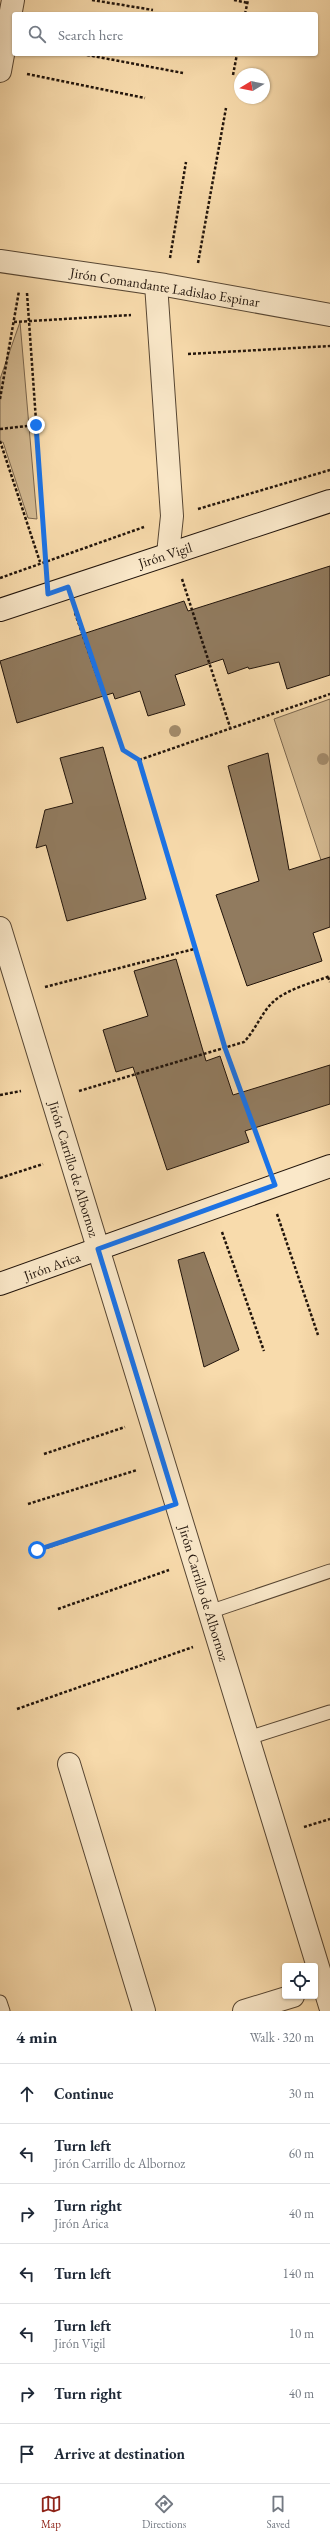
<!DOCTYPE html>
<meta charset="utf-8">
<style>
:root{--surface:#fff;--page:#f2f2f3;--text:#1f2937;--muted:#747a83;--line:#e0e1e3;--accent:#8f2418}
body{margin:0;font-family:"EB Garamond",serif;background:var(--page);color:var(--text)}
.controls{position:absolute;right:12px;bottom:12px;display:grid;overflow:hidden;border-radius:4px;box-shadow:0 1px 3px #0004}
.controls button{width:36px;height:36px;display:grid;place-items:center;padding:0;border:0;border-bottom:1px solid var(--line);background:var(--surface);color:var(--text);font:20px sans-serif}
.compass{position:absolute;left:234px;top:68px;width:36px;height:36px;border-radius:50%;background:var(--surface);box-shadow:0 1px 3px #0004;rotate:260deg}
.stop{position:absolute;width:12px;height:12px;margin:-9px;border:3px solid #1a73e8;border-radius:50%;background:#fff}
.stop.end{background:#1a73e8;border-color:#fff;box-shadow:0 1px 4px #0008}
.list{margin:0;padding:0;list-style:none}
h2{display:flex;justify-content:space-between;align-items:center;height:52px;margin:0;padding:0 16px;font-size:17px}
h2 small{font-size:13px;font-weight:400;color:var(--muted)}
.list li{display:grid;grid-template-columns:26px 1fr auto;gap:12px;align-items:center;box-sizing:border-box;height:60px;padding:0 16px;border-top:1px solid var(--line)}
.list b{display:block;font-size:15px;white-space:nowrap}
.list p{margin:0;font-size:13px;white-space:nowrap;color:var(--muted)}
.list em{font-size:13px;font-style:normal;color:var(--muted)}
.icon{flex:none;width:22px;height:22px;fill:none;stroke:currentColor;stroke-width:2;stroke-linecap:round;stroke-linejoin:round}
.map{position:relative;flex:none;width:330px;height:2011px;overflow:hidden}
.search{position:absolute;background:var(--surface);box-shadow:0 1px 3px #0004;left:12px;right:12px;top:12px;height:44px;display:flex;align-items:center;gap:10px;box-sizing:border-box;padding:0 14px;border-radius:4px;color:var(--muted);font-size:15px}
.sheet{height:472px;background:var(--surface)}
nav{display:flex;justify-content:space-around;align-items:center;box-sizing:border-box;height:56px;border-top:1px solid var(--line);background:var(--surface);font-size:11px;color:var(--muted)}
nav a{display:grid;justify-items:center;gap:2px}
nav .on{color:var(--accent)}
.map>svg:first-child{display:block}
.green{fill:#d3b991;stroke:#7a664e}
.building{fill:#917b5f;stroke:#21140b}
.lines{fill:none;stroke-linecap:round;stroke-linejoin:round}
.lane-casing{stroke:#574633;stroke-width:15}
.street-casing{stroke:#574633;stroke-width:24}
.secondary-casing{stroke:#21140b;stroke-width:24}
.path{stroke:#21140b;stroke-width:2.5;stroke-dasharray:3 2;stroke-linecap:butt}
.lane{stroke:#fae8c9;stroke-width:13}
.street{stroke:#fae8c9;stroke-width:22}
.secondary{stroke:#fae8c9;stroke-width:22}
.tree{fill:#a48d6d}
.route{stroke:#1a73e8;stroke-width:5}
.labels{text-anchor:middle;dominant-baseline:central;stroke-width:3;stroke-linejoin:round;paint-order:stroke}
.street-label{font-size:14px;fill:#21140b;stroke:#fae8c9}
</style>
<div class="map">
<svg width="330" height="2011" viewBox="0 0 330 2011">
<rect width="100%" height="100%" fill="#f8dbac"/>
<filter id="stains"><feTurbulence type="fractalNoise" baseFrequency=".005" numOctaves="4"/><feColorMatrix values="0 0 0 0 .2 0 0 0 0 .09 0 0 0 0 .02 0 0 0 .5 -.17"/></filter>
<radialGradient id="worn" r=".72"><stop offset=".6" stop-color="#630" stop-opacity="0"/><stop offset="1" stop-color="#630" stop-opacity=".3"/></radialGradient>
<g class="green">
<path d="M20,322L37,519L28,518L3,442L0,443V379Z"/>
<path d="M330,699V887L274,719Z"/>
</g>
<g class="building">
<path d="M330,566V675L287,689L279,662L249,669L248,667L228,674L223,659L175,675L185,705L148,716L140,691L115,699L113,693L17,723L0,661L184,601L188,611Z"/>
<path d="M103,747L146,899L67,921L46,845L36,848L45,810L73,803L60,758Z"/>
<path d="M268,753L289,870L330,857V927L313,933L322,961L247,986L216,895L259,881L228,766Z"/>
<path d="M176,959L206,1061L220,1056L233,1095L330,1065V1104L245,1131L249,1142L167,1170L133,1067L116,1072L103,1030L148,1016L134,971Z"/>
<path d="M204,1252L239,1350L204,1367L178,1260Z"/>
</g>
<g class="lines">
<defs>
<g id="lane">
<path d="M209,1612L330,1571"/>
<path d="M248,1738L330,1712"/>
<path d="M0,2002L3,2011"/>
</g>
<g id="street">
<path d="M0,71L13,0"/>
<path d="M0,261L165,285L330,315"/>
<path d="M156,284L172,516L168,554"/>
<path d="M0,928L330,2006"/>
<path d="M69,1764L144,2011"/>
<path d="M244,2011L293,1996"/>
</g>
<g id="secondary">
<path d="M0,610L330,501"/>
<path d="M0,1284L330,1166"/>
</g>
</defs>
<use href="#lane" class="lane-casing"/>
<use href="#street" class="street-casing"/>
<use href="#secondary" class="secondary-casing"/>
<g class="path">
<path d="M92,0L153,10"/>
<path d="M234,0L248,3"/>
<path d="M245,14L248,0"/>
<path d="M82,54L183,73"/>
<path d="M27,74L145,98"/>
<path d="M233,75L237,54"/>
<path d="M170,258L186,162"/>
<path d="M198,263L226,108"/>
<path d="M27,293L46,563"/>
<path d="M14,322L131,315"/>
<path d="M188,354L330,346"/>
<path d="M0,399L19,291"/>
<path d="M0,429L36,425"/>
<path d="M0,441L40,562"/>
<path d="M198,509L330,470"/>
<path d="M0,578L144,527"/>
<path d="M182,579L230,727"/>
<path d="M75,613L123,750L139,760L225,1048L266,1161"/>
<path d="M139,760L330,694"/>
<path d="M328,977L330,982"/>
<path d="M45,987L194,949"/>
<path d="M79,1091L244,1042C256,1029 262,1012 273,1002C285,990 314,982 330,976"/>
<path d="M0,1095L21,1091"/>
<path d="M0,1178L43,1164"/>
<path d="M277,1214L318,1335"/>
<path d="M222,1232L264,1351"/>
<path d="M44,1454L125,1427"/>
<path d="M28,1504L137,1470"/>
<path d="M37,1551L150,1513"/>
<path d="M58,1609L169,1570"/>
<path d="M17,1709L193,1647"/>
<path d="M304,1827L330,1819"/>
</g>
<use href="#lane" class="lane"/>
<use href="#street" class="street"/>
<use href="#secondary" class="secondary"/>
</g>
<g class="tree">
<circle cx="175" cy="731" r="6"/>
<circle cx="323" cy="759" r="6"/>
</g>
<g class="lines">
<path class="route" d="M36,425L48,594L68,587L123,750L139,760L225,1048L275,1185L98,1249L176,1504L37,1550"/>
</g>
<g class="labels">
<g class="street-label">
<text transform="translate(165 287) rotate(9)">Jirón Comandante Ladislao Espinar</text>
<text transform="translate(165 555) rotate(-18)">Jirón Vigil</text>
<text transform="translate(74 1169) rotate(73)">Jirón Carrillo de Albornoz</text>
<text transform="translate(52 1266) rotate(-20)">Jirón Arica</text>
<text transform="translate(204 1593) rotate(73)">Jirón Carrillo de Albornoz</text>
</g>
</g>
<rect width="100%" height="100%" filter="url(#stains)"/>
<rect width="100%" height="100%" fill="url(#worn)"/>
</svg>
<div class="controls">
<button><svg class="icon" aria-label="locate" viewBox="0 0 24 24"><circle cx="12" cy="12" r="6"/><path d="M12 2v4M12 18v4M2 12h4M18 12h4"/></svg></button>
</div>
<svg class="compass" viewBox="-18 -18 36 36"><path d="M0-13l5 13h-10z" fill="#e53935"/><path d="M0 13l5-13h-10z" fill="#747a83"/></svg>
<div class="stop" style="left:37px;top:1550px"></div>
<div class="stop end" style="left:36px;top:425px"></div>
<div class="search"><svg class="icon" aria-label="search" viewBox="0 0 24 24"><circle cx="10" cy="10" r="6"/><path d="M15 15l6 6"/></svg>Search here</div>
</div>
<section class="sheet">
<h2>4 min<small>Walk · 320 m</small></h2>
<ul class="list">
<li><svg class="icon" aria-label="ahead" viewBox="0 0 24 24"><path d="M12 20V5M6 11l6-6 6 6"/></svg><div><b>Continue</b></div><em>30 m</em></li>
<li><svg class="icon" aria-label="left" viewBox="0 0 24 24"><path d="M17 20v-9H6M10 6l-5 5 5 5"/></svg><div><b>Turn left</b><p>Jirón Carrillo de Albornoz</p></div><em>60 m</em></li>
<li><svg class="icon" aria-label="right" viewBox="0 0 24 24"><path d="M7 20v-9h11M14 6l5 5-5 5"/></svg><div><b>Turn right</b><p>Jirón Arica</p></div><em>40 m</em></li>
<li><svg class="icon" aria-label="left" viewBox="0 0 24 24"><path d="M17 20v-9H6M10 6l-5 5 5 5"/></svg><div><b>Turn left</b></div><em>140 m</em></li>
<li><svg class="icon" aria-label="left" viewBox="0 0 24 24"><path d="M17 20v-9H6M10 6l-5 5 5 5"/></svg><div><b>Turn left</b><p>Jirón Vigil</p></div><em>10 m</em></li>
<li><svg class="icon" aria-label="right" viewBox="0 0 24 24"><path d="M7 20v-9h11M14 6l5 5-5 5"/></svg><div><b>Turn right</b></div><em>40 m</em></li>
<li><svg class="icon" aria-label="arrive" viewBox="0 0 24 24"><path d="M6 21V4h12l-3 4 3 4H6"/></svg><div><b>Arrive at destination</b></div></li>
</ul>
</section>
<nav>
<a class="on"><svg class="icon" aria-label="map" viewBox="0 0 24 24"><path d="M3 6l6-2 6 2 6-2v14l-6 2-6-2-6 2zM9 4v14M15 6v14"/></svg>Map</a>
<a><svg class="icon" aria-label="directions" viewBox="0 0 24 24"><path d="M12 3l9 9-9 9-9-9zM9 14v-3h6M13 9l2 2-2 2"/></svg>Directions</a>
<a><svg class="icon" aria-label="saved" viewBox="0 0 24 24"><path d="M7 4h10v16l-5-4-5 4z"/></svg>Saved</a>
</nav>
